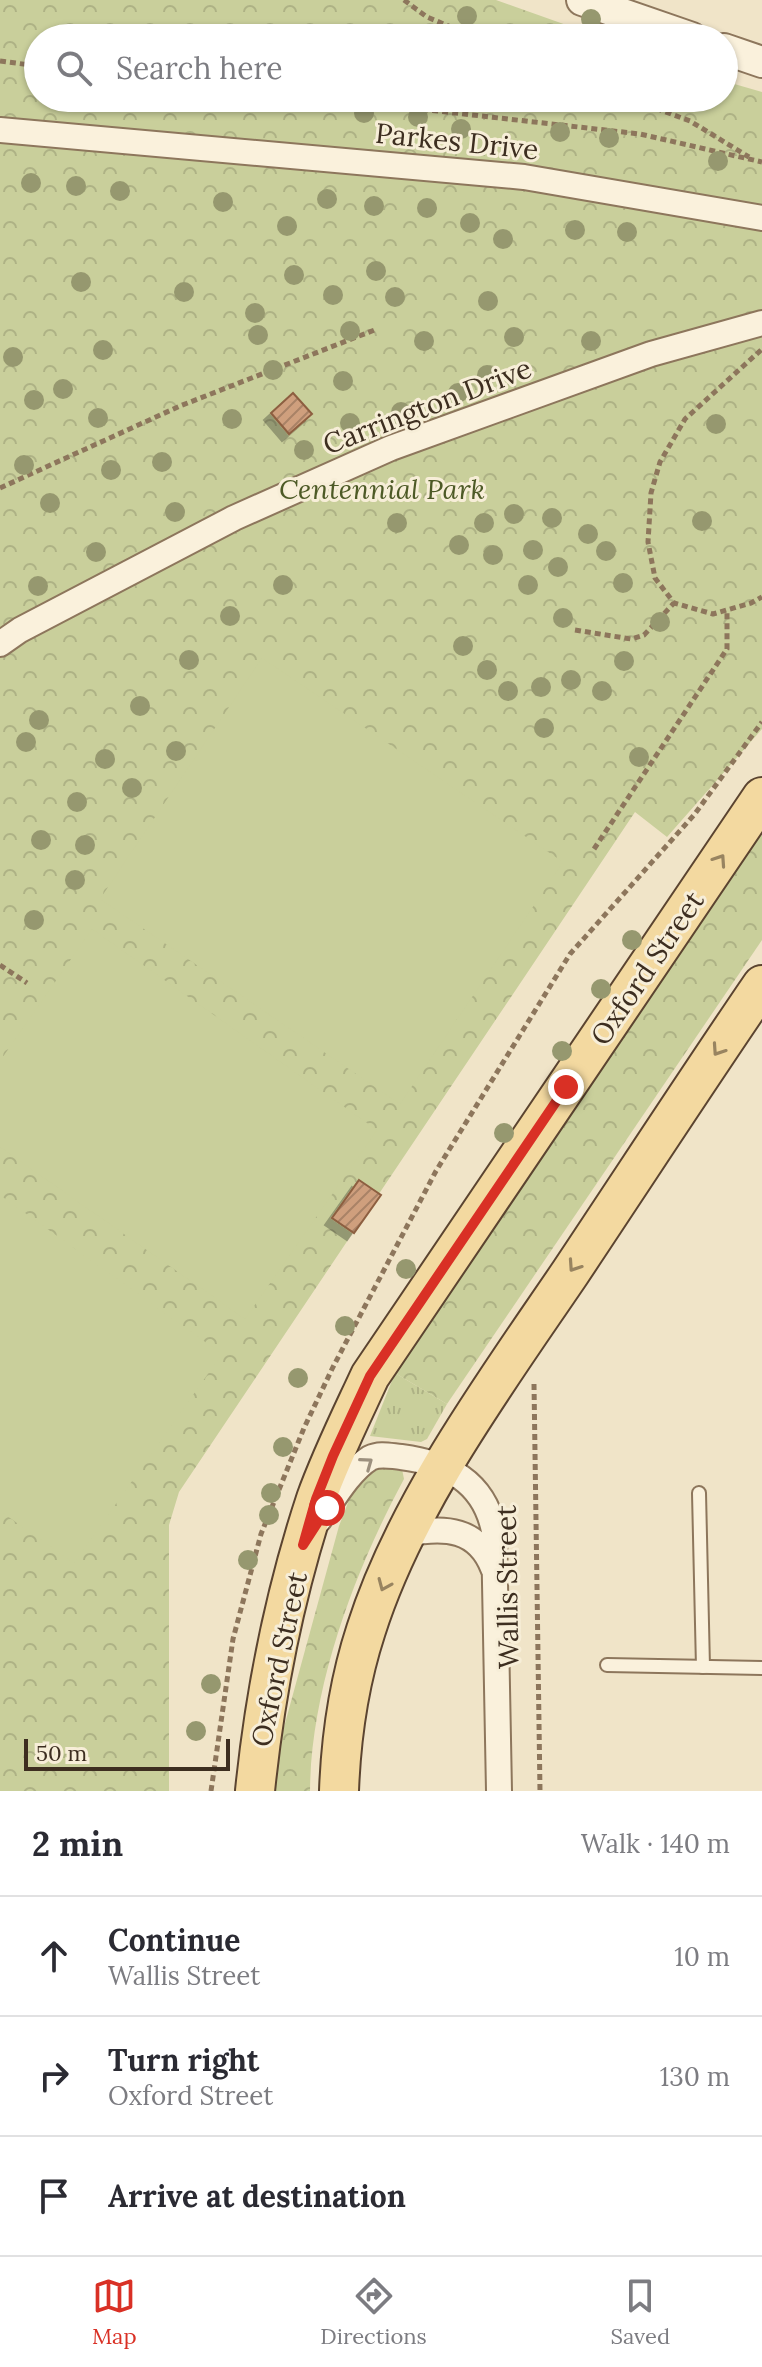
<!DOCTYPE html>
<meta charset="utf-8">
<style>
:root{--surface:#fff;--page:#f7f7f7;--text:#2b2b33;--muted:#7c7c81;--line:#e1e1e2;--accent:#d93025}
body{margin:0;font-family:Lora,serif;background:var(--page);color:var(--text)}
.scale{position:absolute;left:24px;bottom:20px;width:206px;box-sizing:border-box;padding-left:8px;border:4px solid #3d2e20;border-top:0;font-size:22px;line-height:28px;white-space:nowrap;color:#3d2e20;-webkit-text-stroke:6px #f7eed8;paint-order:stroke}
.stop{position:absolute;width:24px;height:24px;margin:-18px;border:6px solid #d93025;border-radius:50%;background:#fff}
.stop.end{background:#d93025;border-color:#fff;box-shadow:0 2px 8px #0008}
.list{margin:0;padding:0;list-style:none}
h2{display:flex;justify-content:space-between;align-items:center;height:104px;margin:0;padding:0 32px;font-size:34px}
h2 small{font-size:26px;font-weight:400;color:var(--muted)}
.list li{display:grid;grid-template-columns:52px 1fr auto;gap:24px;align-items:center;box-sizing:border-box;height:120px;padding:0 32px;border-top:2px solid var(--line)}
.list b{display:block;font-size:30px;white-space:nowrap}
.list p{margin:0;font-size:26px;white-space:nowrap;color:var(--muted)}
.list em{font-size:26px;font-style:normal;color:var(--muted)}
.icon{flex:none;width:44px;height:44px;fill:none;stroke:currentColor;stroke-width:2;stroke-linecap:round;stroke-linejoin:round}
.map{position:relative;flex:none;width:762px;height:1791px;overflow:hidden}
.search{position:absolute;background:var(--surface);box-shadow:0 2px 6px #0004;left:24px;right:24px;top:24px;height:88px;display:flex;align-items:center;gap:20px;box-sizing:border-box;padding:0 28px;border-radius:44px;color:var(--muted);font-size:30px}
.sheet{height:464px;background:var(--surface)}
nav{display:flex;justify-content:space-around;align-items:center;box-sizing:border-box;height:112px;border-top:2px solid var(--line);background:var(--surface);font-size:22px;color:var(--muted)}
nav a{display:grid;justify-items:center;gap:4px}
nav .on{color:var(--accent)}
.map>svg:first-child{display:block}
.grass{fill:url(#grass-tufts)}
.forest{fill:url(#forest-crowns)}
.pitch{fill:#c9cf9b}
.building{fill:url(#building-hatch);stroke:#8d5f41;stroke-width:2;filter:url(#shadow)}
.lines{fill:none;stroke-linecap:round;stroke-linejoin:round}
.service-casing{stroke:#8d765c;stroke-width:16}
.minor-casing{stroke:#8d765c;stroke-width:28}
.tertiary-casing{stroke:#8d765c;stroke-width:34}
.primary-casing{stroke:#5b4430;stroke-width:42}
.path{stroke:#8d765c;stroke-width:5;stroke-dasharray:6 4;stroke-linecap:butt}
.service{stroke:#faf1dc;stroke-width:12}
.minor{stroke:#faf1dc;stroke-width:24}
.tertiary{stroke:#faf1dc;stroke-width:30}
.primary{stroke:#f3d9a0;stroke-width:38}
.tree{fill:#96986f}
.oneway{stroke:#988460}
.oneway2{stroke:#9c907e}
.route{stroke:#d93025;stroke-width:10}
.labels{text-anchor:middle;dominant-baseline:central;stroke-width:6;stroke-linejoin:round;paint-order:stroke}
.street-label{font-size:28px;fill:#3d2e20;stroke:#f7eed8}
.park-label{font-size:28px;font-style:italic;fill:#4d5a26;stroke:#f7eed8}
</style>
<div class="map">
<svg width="762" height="1791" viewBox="0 0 762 1791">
<defs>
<pattern id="grass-tufts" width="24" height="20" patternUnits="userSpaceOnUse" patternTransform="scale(2)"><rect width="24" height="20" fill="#c9cf9b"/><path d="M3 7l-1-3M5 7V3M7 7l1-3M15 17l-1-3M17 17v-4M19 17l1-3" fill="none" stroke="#aeb285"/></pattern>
<pattern id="forest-crowns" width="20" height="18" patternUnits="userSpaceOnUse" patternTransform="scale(2)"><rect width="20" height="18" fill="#c9cf9b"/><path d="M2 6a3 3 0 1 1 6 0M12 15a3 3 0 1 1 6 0" fill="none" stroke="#aeb285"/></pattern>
<pattern id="building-hatch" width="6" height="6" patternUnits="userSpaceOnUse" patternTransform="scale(2)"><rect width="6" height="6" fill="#cf9f7d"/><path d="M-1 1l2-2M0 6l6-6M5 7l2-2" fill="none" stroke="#a98266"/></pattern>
<filter id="shadow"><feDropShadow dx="-7" dy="7" stdDeviation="0" flood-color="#0004"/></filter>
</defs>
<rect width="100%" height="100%" fill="#f0e4c8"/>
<path class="grass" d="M395,1373L447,1404L427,1439L421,1442L370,1436Z"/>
<g class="forest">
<path d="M0,0H496L603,38H38V98H724V81L762,92V729L667,837L635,812L179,1492L169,1525V1791H0Z"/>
<path d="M762,832V940L447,1404L395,1373L744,851Z"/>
<path d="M381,1464L402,1469L404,1479C355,1570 311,1686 310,1791H274L278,1749L339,1526L354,1487L367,1471Z"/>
</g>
<g class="pitch">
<path d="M262,658L563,862L400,1104L100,899Z"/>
<path d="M92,929L377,1130L245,1319L0,1147V1061Z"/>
<path d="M0,1195L222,1354L74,1563L0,1511Z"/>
</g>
<g class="building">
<path d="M293,393L312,414L289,434L271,413Z"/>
<path d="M359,1180L381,1195L354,1233L332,1218Z"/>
</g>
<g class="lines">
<defs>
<g id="service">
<path d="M699,1493L703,1667"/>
<path d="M607,1665L762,1668"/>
</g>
<g id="minor">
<path d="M0,130L524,177L762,218"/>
<path d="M0,644L20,630L234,518L391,448L651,354L762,323"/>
<path d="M319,1520C333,1500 349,1471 370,1458C380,1453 390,1456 401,1457C447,1463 484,1481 494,1531L499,1791"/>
<path d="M407,1534C445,1526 478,1529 493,1568"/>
</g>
<g id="tertiary">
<path d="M582,0L692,38"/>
<path d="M724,49L762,62"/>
</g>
<g id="primary">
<path d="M255,1791C265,1693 285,1593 316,1499C331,1457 351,1417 370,1376L762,797"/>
<path d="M339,1791C341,1737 349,1682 366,1630C406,1504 496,1382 570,1273C634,1177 697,1080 762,985"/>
</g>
</defs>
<use href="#service" class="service-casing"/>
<use href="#minor" class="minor-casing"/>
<use href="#tertiary" class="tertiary-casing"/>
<use href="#primary" class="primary-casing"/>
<g class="path">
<path d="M404,0L427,17L477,38"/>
<path d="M0,61L38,66"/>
<path d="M323,98L640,134L762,162"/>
<path d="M628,98L690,121L749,157"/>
<path d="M761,350L685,419L660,462L651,493L648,542L655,578L674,603L713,614L751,603L762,597"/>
<path d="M0,488L180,406L377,329"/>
<path d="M575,630L631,639L644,635L674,603"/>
<path d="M594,849L727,649V610"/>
<path d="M0,965L27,983"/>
<path d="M534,1384L540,1791"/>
<path d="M211,1791L233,1639L261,1534L304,1428L333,1367L436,1171L570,954L694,815L762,722"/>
</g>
<use href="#service" class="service"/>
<use href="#minor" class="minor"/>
<use href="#tertiary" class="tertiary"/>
<use href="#primary" class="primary"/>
</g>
<g class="tree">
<circle cx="467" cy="16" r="10"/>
<circle cx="591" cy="19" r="10"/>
<circle cx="364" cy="113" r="10"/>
<circle cx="418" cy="117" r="10"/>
<circle cx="461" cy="129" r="10"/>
<circle cx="560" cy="132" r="10"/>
<circle cx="609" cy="138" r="10"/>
<circle cx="718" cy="161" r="10"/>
<circle cx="31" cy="183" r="10"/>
<circle cx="76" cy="186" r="10"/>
<circle cx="120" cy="191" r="10"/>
<circle cx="327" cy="199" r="10"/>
<circle cx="223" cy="202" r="10"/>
<circle cx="374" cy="206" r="10"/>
<circle cx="427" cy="208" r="10"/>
<circle cx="470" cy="223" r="10"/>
<circle cx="287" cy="226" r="10"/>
<circle cx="575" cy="230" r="10"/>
<circle cx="627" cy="232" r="10"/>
<circle cx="503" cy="239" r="10"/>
<circle cx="376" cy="271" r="10"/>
<circle cx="294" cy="275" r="10"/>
<circle cx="81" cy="282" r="10"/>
<circle cx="184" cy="292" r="10"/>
<circle cx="333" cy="295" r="10"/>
<circle cx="395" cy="297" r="10"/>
<circle cx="488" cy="301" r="10"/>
<circle cx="255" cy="313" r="10"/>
<circle cx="350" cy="331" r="10"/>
<circle cx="258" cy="335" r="10"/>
<circle cx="514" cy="337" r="10"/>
<circle cx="424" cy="341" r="10"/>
<circle cx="591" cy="341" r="10"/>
<circle cx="103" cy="350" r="10"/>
<circle cx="13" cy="357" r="10"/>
<circle cx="273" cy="370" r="10"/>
<circle cx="487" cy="375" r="10"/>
<circle cx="343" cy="381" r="10"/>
<circle cx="63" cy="389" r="10"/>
<circle cx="458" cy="393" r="10"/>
<circle cx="34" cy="400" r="10"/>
<circle cx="401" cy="412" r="10"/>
<circle cx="98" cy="418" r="10"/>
<circle cx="232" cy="419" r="10"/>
<circle cx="350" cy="423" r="10"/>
<circle cx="716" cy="424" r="10"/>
<circle cx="304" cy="450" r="10"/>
<circle cx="162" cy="462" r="10"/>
<circle cx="24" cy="465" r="10"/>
<circle cx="111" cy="470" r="10"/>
<circle cx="50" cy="503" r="10"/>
<circle cx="175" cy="512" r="10"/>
<circle cx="514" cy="514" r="10"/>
<circle cx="552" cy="518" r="10"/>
<circle cx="702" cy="521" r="10"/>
<circle cx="397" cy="523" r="10"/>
<circle cx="484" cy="523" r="10"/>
<circle cx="588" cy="534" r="10"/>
<circle cx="459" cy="545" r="10"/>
<circle cx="533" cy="550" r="10"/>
<circle cx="606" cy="551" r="10"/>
<circle cx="96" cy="552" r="10"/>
<circle cx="493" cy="555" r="10"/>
<circle cx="558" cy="567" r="10"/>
<circle cx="623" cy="583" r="10"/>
<circle cx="283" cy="585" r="10"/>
<circle cx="528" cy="585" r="10"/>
<circle cx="38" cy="586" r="10"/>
<circle cx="230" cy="616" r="10"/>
<circle cx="563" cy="618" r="10"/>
<circle cx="660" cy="622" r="10"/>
<circle cx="463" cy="646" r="10"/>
<circle cx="189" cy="660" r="10"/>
<circle cx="624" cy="661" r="10"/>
<circle cx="487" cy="670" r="10"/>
<circle cx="571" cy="680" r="10"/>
<circle cx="541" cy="687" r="10"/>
<circle cx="508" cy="691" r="10"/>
<circle cx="602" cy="691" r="10"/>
<circle cx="140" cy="706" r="10"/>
<circle cx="39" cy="720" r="10"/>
<circle cx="544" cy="728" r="10"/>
<circle cx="26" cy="742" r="10"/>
<circle cx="176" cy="751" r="10"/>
<circle cx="639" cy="757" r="10"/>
<circle cx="105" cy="759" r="10"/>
<circle cx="132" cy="788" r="10"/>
<circle cx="77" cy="802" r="10"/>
<circle cx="41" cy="840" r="10"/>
<circle cx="85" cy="845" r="10"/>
<circle cx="75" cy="880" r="10"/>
<circle cx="34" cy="920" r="10"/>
<circle cx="632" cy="940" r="10"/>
<circle cx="601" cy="989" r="10"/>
<circle cx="562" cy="1051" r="10"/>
<circle cx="504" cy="1133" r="10"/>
<circle cx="406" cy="1269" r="10"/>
<circle cx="345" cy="1326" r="10"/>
<circle cx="298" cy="1378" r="10"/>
<circle cx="283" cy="1447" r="10"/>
<circle cx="271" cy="1493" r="10"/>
<circle cx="269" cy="1515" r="10"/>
<circle cx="248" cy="1560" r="10"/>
<circle cx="211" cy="1684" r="10"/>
<circle cx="196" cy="1731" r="10"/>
</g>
<defs><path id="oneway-chevron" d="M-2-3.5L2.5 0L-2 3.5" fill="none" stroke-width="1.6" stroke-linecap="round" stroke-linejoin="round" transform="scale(2)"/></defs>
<g class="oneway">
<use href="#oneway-chevron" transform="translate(720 860) rotate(-56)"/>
<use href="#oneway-chevron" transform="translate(718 1050) rotate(124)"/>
<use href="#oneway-chevron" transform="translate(574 1266) rotate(124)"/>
<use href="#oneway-chevron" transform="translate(384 1585) rotate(113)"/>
</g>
<use class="oneway2" href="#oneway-chevron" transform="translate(367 1463) rotate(-36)"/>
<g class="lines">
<path class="route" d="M327,1508L303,1545L316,1499L333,1456L370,1376L566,1087"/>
</g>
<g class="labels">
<g class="street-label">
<text transform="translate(457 141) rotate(6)">Parkes Drive</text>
<text transform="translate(427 406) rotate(-21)">Carrington Drive</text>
<text transform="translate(647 968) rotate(-56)">Oxford Street</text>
<text transform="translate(507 1587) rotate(-91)">Wallis Street</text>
<text transform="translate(279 1659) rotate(-78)">Oxford Street</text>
</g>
<g class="park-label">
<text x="382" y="489">Centennial Park</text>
</g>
</g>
</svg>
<div class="scale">50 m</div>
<div class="stop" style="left:327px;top:1508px"></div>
<div class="stop end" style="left:566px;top:1087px"></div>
<div class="search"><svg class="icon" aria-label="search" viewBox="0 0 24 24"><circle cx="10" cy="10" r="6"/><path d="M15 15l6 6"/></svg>Search here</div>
</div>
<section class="sheet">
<h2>2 min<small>Walk · 140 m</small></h2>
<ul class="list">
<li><svg class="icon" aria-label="ahead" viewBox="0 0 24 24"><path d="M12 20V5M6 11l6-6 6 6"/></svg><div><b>Continue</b><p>Wallis Street</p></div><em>10 m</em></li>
<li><svg class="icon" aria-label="right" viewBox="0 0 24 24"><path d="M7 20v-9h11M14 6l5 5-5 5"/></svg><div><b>Turn right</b><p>Oxford Street</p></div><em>130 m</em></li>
<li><svg class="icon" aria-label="arrive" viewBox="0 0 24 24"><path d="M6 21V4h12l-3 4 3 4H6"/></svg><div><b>Arrive at destination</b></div></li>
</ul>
</section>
<nav>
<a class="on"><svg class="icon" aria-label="map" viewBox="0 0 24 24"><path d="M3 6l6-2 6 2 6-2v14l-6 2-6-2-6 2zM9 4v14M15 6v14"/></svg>Map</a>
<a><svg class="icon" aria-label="directions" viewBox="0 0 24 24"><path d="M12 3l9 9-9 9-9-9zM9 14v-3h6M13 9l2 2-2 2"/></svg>Directions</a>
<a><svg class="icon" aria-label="saved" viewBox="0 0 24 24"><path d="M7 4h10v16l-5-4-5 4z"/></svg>Saved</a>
</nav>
